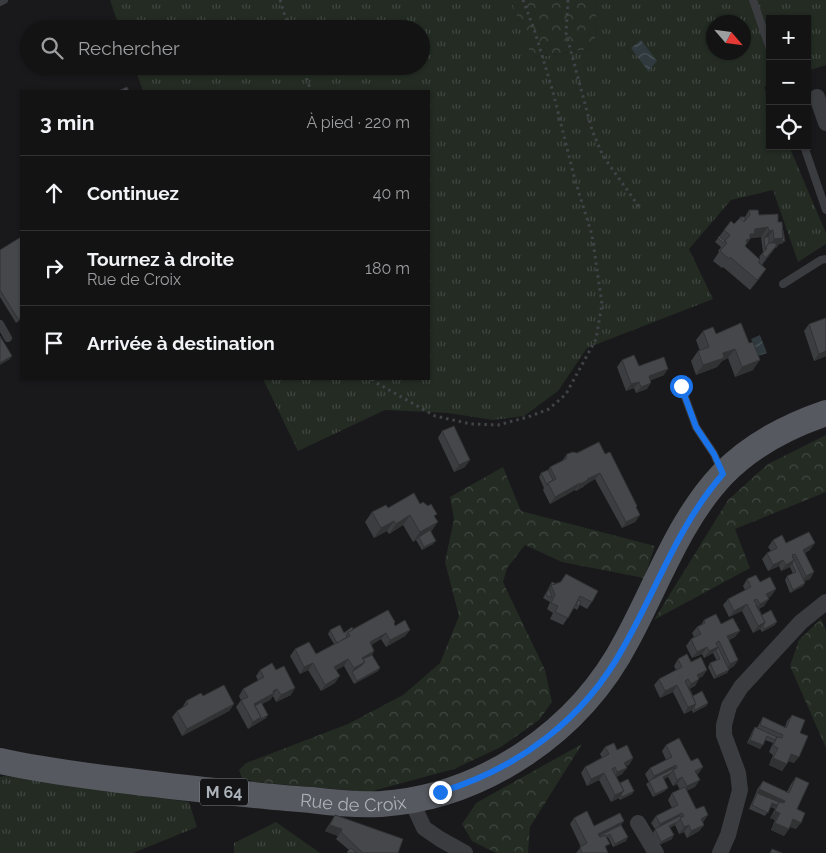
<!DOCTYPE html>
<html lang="fr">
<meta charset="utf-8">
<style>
:root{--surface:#131314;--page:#1c1c1d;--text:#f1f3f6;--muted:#9d9ea0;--line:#323234}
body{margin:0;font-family:Raleway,sans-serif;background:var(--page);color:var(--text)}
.controls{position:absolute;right:15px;top:15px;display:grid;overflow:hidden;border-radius:0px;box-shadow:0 1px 4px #0004}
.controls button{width:45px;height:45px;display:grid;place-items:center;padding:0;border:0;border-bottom:1px solid var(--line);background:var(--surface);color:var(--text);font:25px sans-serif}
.compass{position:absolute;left:706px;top:15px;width:45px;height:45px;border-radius:50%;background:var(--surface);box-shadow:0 1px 4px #0004;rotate:118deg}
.stop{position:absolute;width:15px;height:15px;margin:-11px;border:4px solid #1a73e8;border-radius:50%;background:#fff}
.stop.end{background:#1a73e8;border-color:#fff;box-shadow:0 1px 5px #0008}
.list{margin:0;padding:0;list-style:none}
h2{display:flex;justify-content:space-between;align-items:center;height:65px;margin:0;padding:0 20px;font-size:21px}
h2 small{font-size:16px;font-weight:400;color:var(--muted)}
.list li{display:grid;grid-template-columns:32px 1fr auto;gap:15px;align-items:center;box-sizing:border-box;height:75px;padding:0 20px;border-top:1px solid var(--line)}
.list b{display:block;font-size:19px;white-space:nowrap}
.list p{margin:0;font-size:16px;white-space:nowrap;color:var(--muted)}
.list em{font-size:16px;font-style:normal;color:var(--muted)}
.icon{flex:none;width:28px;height:28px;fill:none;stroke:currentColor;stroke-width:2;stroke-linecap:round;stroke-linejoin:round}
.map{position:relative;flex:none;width:826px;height:853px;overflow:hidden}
.search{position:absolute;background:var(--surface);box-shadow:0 1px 4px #0004;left:20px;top:20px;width:410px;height:55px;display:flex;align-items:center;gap:12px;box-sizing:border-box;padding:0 18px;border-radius:28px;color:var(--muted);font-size:19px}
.panel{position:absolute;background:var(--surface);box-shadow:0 1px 4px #0004;left:20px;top:90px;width:410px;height:290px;border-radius:0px}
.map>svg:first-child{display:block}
.grass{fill:url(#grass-tufts);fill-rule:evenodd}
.forest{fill:url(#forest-crowns)}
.water{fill:url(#water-waves)}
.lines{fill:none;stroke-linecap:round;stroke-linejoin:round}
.path{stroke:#404347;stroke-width:3;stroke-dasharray:2.5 4;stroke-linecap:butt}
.service{stroke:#3a3c40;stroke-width:8}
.minor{stroke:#3a3c40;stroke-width:16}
.primary{stroke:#56595f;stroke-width:26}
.wall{fill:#3c3d40;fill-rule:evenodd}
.shaded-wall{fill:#313234}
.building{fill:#46474b;stroke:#313234}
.route{stroke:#1a73e8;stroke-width:6}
.labels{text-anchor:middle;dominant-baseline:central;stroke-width:4;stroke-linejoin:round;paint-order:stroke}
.shield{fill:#141416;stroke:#7e8389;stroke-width:1}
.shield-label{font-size:16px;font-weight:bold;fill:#acb2ba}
.street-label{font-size:18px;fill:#acb2ba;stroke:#141416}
</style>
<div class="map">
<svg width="826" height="853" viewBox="0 0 826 853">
<defs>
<pattern id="grass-tufts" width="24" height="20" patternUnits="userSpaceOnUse" patternTransform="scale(1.25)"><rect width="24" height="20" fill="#232b23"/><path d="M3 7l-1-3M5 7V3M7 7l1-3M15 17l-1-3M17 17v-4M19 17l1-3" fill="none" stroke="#404741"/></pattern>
<pattern id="forest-crowns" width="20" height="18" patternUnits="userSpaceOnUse" patternTransform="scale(1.25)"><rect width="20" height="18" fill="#232b23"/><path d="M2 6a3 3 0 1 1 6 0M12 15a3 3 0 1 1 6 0" fill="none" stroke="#404741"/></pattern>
<pattern id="water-waves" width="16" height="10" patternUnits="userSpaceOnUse" patternTransform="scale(1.25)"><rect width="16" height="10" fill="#30393e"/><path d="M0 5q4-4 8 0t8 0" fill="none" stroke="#4b5358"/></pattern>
</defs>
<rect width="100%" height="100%" fill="#19191b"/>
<g class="grass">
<path d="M110,0H511L533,58L595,48L597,0H826V65L807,71V19H770V85L764,87L770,101V146H789L826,233V244L798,262L773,190L731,200L689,249L713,299L587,348L558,391L524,416L493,420L448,413L385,410L298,451L263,379H429V91H143L134,66H421V29H120ZM714,22H744V52H714Z"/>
<path d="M5,776L189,802L197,827L133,853H0V777Z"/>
<path d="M276,822L320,853H234V843Z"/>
</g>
<g class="forest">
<path d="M511,0H597L595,48L532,58Z"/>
<path d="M826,435V492L735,529L750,568L654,620L728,500L768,464Z"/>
<path d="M503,467L521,511L655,546L644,578L562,562L525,545L507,568L503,582L545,670L552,702L539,720L501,747L454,769L369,792L255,782L242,778L239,770L246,763L348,724L403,695L440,663L459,616L445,562L454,519L450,497Z"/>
<path d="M821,619L826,630V748L790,666L799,640Z"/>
<path d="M582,744L530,827L528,853H496L472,841L462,824L476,803Z"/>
</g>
<g class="water">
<path d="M641,40L657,61L648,71L631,48Z"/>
<path d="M760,335L767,353L758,356L751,339Z"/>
</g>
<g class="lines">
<g class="path">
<path d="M280,0L289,29"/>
<path d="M568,0L566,33L592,130L603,156L640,208"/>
<path d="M302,66L311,91"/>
<path d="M372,379L375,382L435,416L471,424L498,425L528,417L549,409L566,394L596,339L602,304L592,235L575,180L553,92L535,32L523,0"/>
</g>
<g class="service">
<path d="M753,0L770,49"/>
<path d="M0,2L4,0"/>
<path d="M804,146L826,210"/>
<path d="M783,284L821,260L826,259"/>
<path d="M0,324L8,338"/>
<path d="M681,386L696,427L714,454L721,470"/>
</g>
<g class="minor">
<path d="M817,97L826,123"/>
<path d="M411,800L424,828L440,839L465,853"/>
<path d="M638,823L656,853"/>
<path d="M720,853L728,835L740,790L738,773L724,735V725L729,706L741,687L801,622L826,602"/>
</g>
<path class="primary" id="s1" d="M0,761C40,770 79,775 120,780C155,784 190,789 225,792C254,795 282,798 311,800C334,803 358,805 381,804C484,797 580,731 627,640C657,585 679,520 723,474C751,445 788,426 826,413"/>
</g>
<g class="wall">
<path d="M749,210L759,215L778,222L782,244H779L776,248H775L762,265L766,269L759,279L750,290L723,267L722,268L713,261L719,252L718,251L721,247L715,242L731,221L734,224L745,217ZM761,237L763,252L759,257L760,258L759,259L745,246L751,238Z"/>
<path d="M21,237V319L16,323L0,297V250Z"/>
<path d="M741,323L753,370L735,377L728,358L722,361L717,367L696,375L691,361L698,351H700L696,340L703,331L716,334Z"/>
<path d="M809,324L826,356L814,361L804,331Z"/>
<path d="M622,360L639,366L664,375L651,380L647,389L636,393L634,388L626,391L617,367Z"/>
<path d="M442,431L465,467L454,472L438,438Z"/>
<path d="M577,453L605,454L640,515L635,522L622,528L595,479L585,485L583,487L576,491L575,490L550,504L543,490L544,488L539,477L541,473L548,470L550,467L562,461L567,454Z"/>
<path d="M420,504L435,517L431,532L433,544L422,550L416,540L413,542L403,525L389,534L387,531L374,538L365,522L372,512L388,508Z"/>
<path d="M773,540L810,550L805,553L814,572L810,579L805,581V583L803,586L790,593L785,580L787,576L793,574L790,567L781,571L779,566L768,571L762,559L767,553L771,551L768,547Z"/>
<path d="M566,574L592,602L587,609L580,605L577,610L574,608L563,625L550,619L553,613L547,609L550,602L543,598L552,582L556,584L560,582Z"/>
<path d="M747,579L760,582L776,589L771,596L768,598L764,606L759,609L762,615L775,625L762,632L760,629L753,633L742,611L729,617L723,605L728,599L745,590L743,586Z"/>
<path d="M704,620L721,624L735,637L729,640L738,660L734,666L729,669L727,673L714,679L708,667L710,663L717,661L713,653L704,658L702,654L692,658L686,646L691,639L694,637L692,633L697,627L701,625Z"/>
<path d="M394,623L395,626L410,630L405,636L386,647L381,639L371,645L374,651L372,655L380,668L378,671L354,684L344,666L336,670L335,683L321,691L308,670L300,674L290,656L295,649L316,654L334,644L328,634L330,630L344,633L353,630Z"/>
<path d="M678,659L691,662L703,676L699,678L695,686L689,689L693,696L708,703L706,706L693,713L692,710L684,714L673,692L660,698L654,685L659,679L676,670L674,666Z"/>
<path d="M260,670L291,695L276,702L273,696L270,700L262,704L268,715L266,718L248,729L236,707L241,700L239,696L243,689L258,681L256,676Z"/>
<path d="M203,696L234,704L229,711L182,736L172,717L177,711L182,708L186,701Z"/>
<path d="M792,715L800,733L794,763L788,761L782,771L769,765L773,755L769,752L773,743L765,740L760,749L747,743L753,730L755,727L757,728L763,717L785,727L787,721Z"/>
<path d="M666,745L691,761L703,767L698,774H697L695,787L686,791L696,809L704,821L702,822L704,825L699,831L687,838L684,832L679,834L675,825L670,828L672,839L659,845L653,833L655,829L651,823L656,816L672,808L668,800L672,793L680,790L677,784L673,786L668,777L664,779L665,791L653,797L646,784L649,782L645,774L650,768L666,760L662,751Z"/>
<path d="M605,747L617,750L633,758L629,765L626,766L622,774L616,777L620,783L634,791L632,794L620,800L619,798L611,802L599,780L587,786L581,773L585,767L602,758L600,754Z"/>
<path d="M796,777L797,809L796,829L790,827L784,836L771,830L775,820L770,818L775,809L771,807L765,816L749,809L758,788L763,781L787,792L791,784Z"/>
<path d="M335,815L398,853H347L349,850L336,839L338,836L325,831Z"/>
<path d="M574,818L594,826L621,825L626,841L613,847L608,837L607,838L606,849L608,853H576L581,847L570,824Z"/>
</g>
<g class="shaded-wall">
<path d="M768,227L761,237L751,238L743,249L739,250L750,234L755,229Z"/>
<path d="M773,230L766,240L764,237L769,231Z"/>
<path d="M783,238L785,241L782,244H779L776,248H775L760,267L766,258L767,249L774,239Z"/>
<path d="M766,269L759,279L750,290L757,280Z"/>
<path d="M735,349L728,358L722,361L717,367L696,375L703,365L723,353Z"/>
<path d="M826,351V356L814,361L819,354Z"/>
<path d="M12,356L10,359L0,365V363Z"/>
<path d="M760,360L753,370L735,377L742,367Z"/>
<path d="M668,369L664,375L644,383L649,376Z"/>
<path d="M639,382L634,388L626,391L631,384Z"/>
<path d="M651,383L647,389L636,393L641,387Z"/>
<path d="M470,460L465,467L454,472L459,465Z"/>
<path d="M600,473L595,479L585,485L583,487L576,491L580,484L587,479Z"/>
<path d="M580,483L575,490L550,504L555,497Z"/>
<path d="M410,515L403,525L389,534L396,524Z"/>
<path d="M640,515L635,522L622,528L626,522Z"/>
<path d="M394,521L387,531L374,538L381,528Z"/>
<path d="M438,522L431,532L419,537L416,540L413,542L420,532Z"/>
<path d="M436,541L433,544L422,550L424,547Z"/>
<path d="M815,543L810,550L798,556L803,550Z"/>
<path d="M783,560L779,566L768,571L773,565Z"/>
<path d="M794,560L790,567L781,571L786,565Z"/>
<path d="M814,572L810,579L801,583L806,576Z"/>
<path d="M805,583L803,586L790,593L793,590Z"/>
<path d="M776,589L771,596L762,601L766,594Z"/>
<path d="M769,599L764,606L755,611L760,604Z"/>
<path d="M747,604L742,611L729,617L734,611Z"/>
<path d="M765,622L760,629L753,633L758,626Z"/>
<path d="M777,622L775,625L762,632L764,629Z"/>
<path d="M410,630L405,636L386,647L390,640Z"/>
<path d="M740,631L735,637L722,643L727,636Z"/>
<path d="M386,633L381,639L365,649L370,642Z"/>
<path d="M707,647L702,654L692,658L697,652Z"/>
<path d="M718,647L713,653L704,658L709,651Z"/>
<path d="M374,651L370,658L361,663L362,658Z"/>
<path d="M348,659L344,666L330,674L334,667Z"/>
<path d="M738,660L734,666L725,670L730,664Z"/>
<path d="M365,662L360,669L352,672L354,668Z"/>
<path d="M313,663L308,670L300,674L304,667Z"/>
<path d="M380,668L378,671L354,684L357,681Z"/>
<path d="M707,670L703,676L693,682L697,675Z"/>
<path d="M729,670L727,673L714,679L716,676Z"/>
<path d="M340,676L335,683L321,691L325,685Z"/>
<path d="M699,679L695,686L686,691L691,684Z"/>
<path d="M677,685L673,692L660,698L665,691Z"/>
<path d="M295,688L291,695L276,702L281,695Z"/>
<path d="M277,689L270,700L253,709L254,704L273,691Z"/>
<path d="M708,703L706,706L693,713L695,710Z"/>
<path d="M234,704L229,711L182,736L187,729Z"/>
<path d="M696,704L692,710L684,714L688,707Z"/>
<path d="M268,715L266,718L248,729L253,722L261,717Z"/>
<path d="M750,740L763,745L760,749L747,743Z"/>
<path d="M791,754L799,757L794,763L786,760Z"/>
<path d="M633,758L629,765L620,769L624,763Z"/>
<path d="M773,758L787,764L782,771L769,765Z"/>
<path d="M676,765L672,772L649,783L654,776Z"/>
<path d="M703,767L698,774L691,778L695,771Z"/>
<path d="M627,768L622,774L613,779L617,772Z"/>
<path d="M604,773L599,780L587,786L591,779Z"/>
<path d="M671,773L668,777L660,780L663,777Z"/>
<path d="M682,777L677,784L673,786L677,780Z"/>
<path d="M700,780L695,787L682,793L687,786Z"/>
<path d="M668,788L665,791L653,797L655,794Z"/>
<path d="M759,789L785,801L779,810V802L775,808L770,806L757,793Z"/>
<path d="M624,791L619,798L611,802L615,795Z"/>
<path d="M634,791L632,794L620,800L622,797Z"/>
<path d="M775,811L780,813L775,820L770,818Z"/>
<path d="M682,813L678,819L656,831L660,824Z"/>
<path d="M708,815L704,821L696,826L701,819Z"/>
<path d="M793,819L801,823L796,829L789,826Z"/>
<path d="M624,821L619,828L597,839L598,834Z"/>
<path d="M677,822L675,825L667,829L669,826Z"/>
<path d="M775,823L789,829L784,836L771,830Z"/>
<path d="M330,825L342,829L338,836L325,831Z"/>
<path d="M689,825L684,832L679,834L684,827Z"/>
<path d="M704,825L699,831L687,838L691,831Z"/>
<path d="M674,835L672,839L659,845L661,842Z"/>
<path d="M628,837L626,841L613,847L615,844Z"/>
</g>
<g class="building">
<path d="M127,87L129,91H118Z"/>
<path d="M749,210H758L759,215L778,214V222H782L783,238L774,239L773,230L769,231L768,227L755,229L754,234H750V239L746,240L747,243L745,246L760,260L758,262L766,269L757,280L730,257L729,259L720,251L727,243L725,241L730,235L724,230L731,221L734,224L740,218L744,222L750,215Z"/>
<path d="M740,217H745V220L744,222L740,218Z"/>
<path d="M782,230H783L785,241H781L783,238Z"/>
<path d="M719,236L725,241L723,243L718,238Z"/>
<path d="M21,237V318L18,319L0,290V250Z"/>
<path d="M764,237H769V243L765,249Z"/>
<path d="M769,243H776V246L766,258L762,254L767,248L766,247Z"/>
<path d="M826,318V351L819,354L809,324Z"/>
<path d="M741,323L749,343L753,342L760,360L742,367L735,349L723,353L724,358L703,365L698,351L709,347L703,331L713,327L716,334Z"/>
<path d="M0,336L12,356L0,363Z"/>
<path d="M634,355L639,366L664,357L668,369L649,376L651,383L641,387L639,382L631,384L622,360Z"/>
<path d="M454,426L470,460L459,465L442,431Z"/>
<path d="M599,442L605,454L610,452L637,506L636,507L640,515L626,522L600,473L587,479L588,480L580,484V483L555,497L548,483L556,479L550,467L566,459L567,454L573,452L577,453Z"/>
<path d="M548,470L553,480L548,483L547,485L541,473Z"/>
<path d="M414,493L420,504L423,502L428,506L431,504L437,514L434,516L438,522L420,532L410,515L396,524L394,521L381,528L372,512L386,505L388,508Z"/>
<path d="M430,530L436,541L424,547L419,537Z"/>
<path d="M809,532L815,543L803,550L814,572L806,576L795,554L792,555L794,560L786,565L783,560L773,565L767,553L777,548L773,540L782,535L786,543Z"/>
<path d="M793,557L805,583L793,590L787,576L796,572L792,564L794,560Z"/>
<path d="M566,574L598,591L592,602L580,596L568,618L555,612L558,606L551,603L555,595L551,585L561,582Z"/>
<path d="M756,575L760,582L770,577L776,589L766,594L769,599L760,604L757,599L754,600L765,622L758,626L747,604L734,611L728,599L751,587L747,579Z"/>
<path d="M552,582L556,584L551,585L549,588L552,598L546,595L549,588Z"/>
<path d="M578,600L581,601L579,606L576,605Z"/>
<path d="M756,605L762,615L771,610L777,622L764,629L763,626L765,622Z"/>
<path d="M388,610L395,622L394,623L395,626L405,620L410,630L390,640L386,633L370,642L374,651L362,658L365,662L354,668L348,659L334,667L340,676L325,685L313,663L304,667L295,649L309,642L316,654L350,636L348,632Z"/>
<path d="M716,614L721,624L733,618L740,631L727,636L738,660L730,664L719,641L716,643L718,647L709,651L707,647L697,652L691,639L701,634L697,627L705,623L704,620Z"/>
<path d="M340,625L344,633L352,627L353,630L348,632L346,636L347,637L337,643L330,630Z"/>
<path d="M718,647L729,670L716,676L710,663L720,659L716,650Z"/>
<path d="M687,654L691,662L701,657L707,670L697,675L699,679L691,684L688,679L685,681L696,704L688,707L677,685L665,691L659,679L682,667L678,659Z"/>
<path d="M372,655L380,668L357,681L352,672L362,665L365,662L363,659Z"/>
<path d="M272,663L276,670L284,666L295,688L281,695L277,689L273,691L274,693L254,704L261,717L253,722L241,700L248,697L243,689L264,677L260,670Z"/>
<path d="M224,685L234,704L187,729L177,711L188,704L186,701L201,693L203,696Z"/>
<path d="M688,686L693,696L702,691L708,703L695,710L694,707L696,704Z"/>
<path d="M261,702L268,715L259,720L261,717L255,706Z"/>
<path d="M792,715L805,720L800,733L808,736L799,757L791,754L787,764L773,758L778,748L773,746L777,737L782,738L783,735L760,725L763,717L786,728Z"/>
<path d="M755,727L777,737L775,740L767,736L763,745L750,740Z"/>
<path d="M679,738L691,761L698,758L703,767L695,771L700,780L687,786L682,777L677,780L673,770L677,768L676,765L654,776L650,768L672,757L666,745Z"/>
<path d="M614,743L617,750L627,745L633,758L624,763L627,768L617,772L615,767L612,769L624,791L615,795L604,773L591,779L585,767L609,754L605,747Z"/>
<path d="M674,768V769L671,773L663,777L668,788L655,794L649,781Z"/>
<path d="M796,777L809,783L797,809L805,813L801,823L793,819L789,829L775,823L780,813L775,811L779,802L784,803L785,801L759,789L763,781L789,793Z"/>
<path d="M628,779L634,791L622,797L621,794L624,791L620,783Z"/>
<path d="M685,787L696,809L704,806L708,815L701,819L704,825L691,831L689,825L684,827L680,818L684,816L682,813L660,824L656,816L678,805L672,793Z"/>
<path d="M757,793L779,802L777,805L772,803L768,813L752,805Z"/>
<path d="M587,811L594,826L620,813L624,821L598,834L600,837L605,835L610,844L605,846L608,853H582L580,847L587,843L574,818Z"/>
<path d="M335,815L403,839L398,853H363L341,832L342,829L330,825Z"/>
<path d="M680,816L681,818L677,822L669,826L674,835L661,842L655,829Z"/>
<path d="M621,825L628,837L615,844L610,834L606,836L605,835L600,837L599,836Z"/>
<path d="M351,848L357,853H348L347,852Z"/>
<path d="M772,849L782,853H770Z"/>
</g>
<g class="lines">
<path class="route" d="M440,792C518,769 584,719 623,648C657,589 678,525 723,474L714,454L696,427L681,386"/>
</g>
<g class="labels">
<rect class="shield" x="200" y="778.5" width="48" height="27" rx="4"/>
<g class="shield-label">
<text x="224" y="792">M 64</text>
</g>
<g class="street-label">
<text stroke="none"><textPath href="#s1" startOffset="356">Rue de Croix</textPath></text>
</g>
</g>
</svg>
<div class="controls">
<button>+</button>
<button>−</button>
<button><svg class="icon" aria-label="locate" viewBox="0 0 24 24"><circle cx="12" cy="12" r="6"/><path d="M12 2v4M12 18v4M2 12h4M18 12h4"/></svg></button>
</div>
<svg class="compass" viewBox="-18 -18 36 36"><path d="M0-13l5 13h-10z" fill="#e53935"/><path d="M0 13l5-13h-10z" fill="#9d9ea0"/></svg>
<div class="stop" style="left:681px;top:386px"></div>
<div class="stop end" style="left:440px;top:792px"></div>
<div class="search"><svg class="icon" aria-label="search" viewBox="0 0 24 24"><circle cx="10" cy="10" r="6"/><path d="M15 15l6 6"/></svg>Rechercher</div>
<section class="panel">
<h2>3 min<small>À pied · 220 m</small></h2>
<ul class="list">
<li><svg class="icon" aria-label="ahead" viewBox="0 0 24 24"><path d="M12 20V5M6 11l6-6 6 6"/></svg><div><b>Continuez</b></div><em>40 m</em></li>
<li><svg class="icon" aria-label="right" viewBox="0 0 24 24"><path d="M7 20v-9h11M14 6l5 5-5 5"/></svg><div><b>Tournez à droite</b><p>Rue de Croix</p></div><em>180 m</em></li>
<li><svg class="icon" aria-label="arrive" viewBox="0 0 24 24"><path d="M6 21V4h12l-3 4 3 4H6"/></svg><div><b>Arrivée à destination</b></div></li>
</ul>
</section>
</div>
